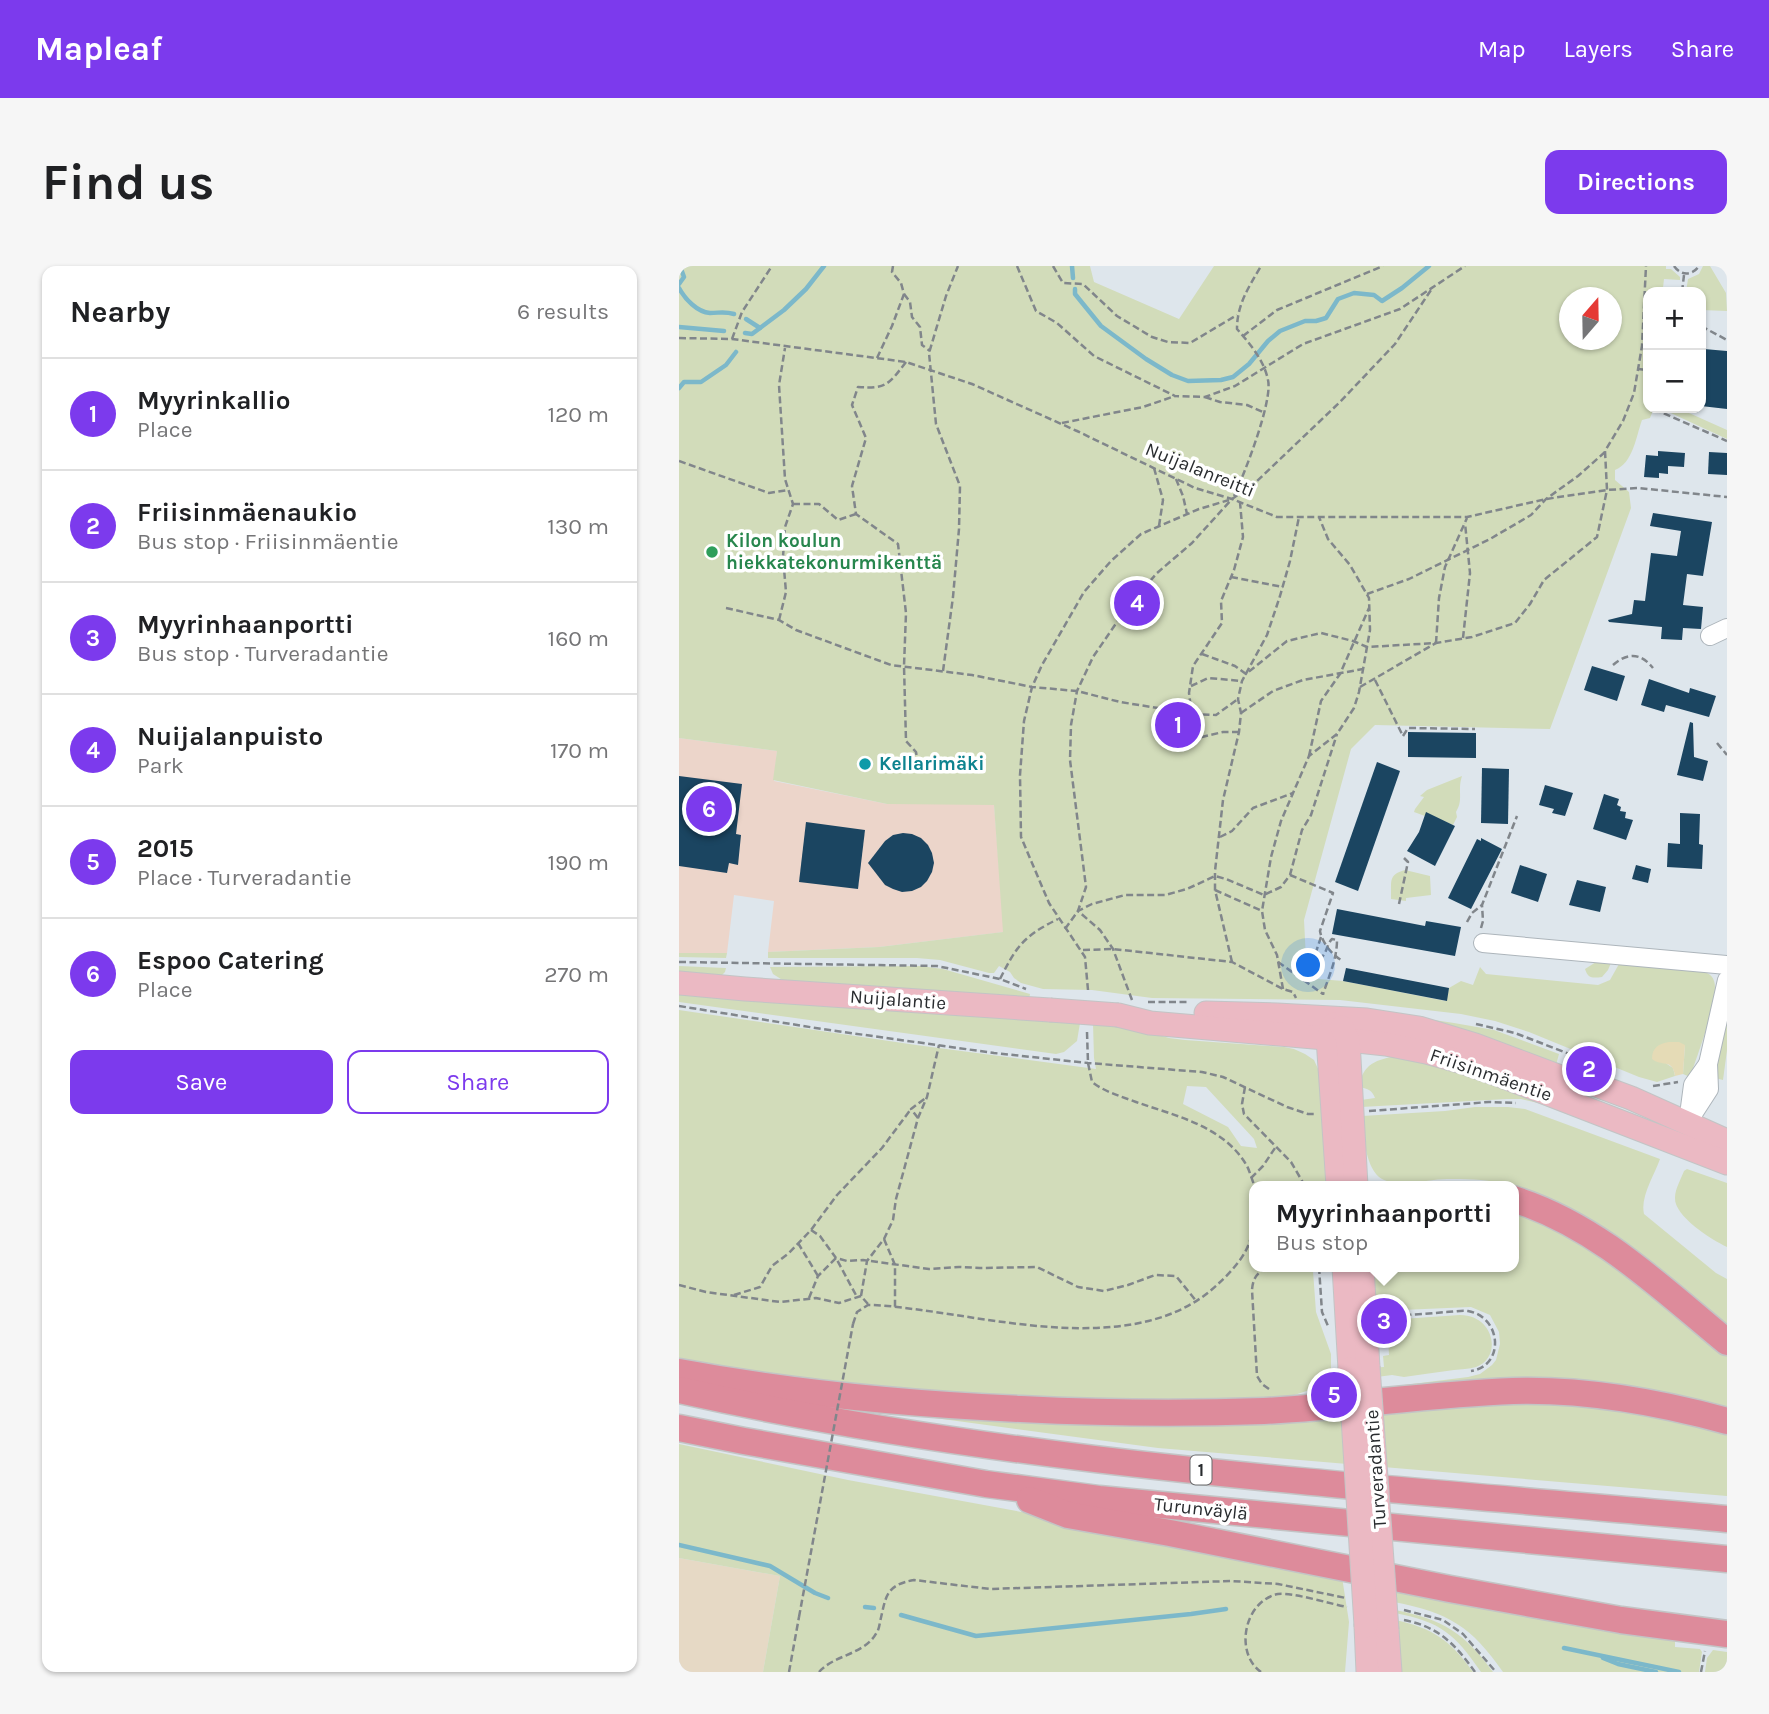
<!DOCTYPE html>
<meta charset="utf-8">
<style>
:root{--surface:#fff;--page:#f6f6f6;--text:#202124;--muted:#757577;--line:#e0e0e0;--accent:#7c3aed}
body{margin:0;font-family:Karla,sans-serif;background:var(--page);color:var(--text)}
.controls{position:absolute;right:21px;top:21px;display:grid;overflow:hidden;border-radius:14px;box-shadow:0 2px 5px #0004}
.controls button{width:63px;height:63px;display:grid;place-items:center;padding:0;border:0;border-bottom:2px solid var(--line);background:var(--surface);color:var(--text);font:35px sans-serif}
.compass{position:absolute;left:880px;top:21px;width:63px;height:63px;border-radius:50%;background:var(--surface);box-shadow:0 2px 5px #0004;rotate:20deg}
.you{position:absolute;left:630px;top:700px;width:24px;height:24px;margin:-18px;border:5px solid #fff;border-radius:50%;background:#1a73e8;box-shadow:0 0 0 10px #1a73e833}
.badge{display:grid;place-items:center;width:46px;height:46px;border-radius:50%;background:var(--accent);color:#fff;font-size:23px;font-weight:700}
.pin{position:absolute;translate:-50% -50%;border:4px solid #fff;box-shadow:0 2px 7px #0006}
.popup{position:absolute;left:570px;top:915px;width:270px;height:91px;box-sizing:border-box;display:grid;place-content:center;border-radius:14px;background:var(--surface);filter:drop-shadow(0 2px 5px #0005);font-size:23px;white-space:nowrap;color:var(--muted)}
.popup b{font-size:26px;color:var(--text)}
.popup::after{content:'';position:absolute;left:50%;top:100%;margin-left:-14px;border:14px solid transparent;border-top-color:var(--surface)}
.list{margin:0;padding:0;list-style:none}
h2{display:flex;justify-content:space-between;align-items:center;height:91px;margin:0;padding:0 28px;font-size:30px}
h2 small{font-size:23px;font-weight:400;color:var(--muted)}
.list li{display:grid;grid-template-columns:46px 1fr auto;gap:21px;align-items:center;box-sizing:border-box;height:112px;padding:0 28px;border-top:2px solid var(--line)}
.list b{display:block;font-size:26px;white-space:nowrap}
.list p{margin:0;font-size:23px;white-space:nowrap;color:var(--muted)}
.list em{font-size:23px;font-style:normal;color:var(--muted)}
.actions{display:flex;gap:14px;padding:21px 28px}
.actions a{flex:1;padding:16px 0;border:2px solid var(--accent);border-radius:14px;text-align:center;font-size:24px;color:var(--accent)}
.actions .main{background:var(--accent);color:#fff}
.map{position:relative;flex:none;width:1048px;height:1406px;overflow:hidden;border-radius:14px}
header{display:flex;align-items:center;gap:42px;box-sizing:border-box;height:98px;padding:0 35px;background:var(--accent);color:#fff}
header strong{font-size:33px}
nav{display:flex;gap:38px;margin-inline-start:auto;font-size:24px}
.intro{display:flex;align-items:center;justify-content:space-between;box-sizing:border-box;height:168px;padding:0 42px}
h1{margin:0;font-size:49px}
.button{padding:18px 32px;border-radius:14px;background:var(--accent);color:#fff;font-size:24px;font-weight:700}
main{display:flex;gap:42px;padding:0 42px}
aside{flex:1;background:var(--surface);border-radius:14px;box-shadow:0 2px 5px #0004}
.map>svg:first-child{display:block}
.commercial{fill:#e6d9c5}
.industrial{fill:#ecd5ca}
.green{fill:#d2dcba;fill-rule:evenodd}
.sand{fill:#e5dbb6}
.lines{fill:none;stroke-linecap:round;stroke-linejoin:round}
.stream{stroke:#7cb8ca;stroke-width:4.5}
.building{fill:#1b4561}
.minor-casing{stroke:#adb5bb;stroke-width:20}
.major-casing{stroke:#c3c4c5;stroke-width:25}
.highway-casing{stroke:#c3c4c5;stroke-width:29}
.path{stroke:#81868b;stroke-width:2.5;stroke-dasharray:7 3.5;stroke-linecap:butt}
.minor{stroke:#fff;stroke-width:18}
.major{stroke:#ebb9c3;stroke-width:23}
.highway{stroke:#dd8b9b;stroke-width:26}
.major-bridge-casing{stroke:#c3c4c5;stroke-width:25;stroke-linecap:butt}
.path-bridge{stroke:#81868b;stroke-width:2.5;stroke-dasharray:7 3.5;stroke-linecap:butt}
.major-bridge{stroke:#ebb9c3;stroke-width:23}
.leisure-dot{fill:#2e9e5b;stroke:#fff;stroke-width:2.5}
.culture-dot{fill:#0f9aa8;stroke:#fff;stroke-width:2.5}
.labels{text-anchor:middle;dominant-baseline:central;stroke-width:7;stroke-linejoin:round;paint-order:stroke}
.shield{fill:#fff;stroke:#696b6d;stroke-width:2}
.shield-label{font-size:18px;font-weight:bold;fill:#292c2f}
.street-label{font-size:19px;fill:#292c2f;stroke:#fff}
.leisure-label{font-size:19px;font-weight:bold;fill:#27864d;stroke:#fff;text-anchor:start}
.culture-label{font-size:19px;font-weight:bold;fill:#0d838f;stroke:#fff;text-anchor:start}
</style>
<header>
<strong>Mapleaf</strong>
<nav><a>Map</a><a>Layers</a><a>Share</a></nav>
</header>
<div class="intro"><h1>Find us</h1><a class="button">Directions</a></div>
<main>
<aside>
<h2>Nearby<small>6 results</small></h2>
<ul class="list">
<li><span class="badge">1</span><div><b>Myyrinkallio</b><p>Place</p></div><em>120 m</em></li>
<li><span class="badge">2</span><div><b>Friisinmäenaukio</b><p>Bus stop · Friisinmäentie</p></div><em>130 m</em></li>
<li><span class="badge">3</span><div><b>Myyrinhaanportti</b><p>Bus stop · Turveradantie</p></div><em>160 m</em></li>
<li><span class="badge">4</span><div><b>Nuijalanpuisto</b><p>Park</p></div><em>170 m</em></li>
<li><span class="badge">5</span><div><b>2015</b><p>Place · Turveradantie</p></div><em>190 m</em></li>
<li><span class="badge">6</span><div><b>Espoo Catering</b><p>Place</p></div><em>270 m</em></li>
</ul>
<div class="actions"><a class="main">Save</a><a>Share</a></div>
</aside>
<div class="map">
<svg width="1048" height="1406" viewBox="0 0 1048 1406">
<rect width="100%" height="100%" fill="#dee6ec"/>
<path class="commercial" d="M0,1292L101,1310L84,1406H0Z"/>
<path class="industrial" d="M0,472L98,485L95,515L208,538H315L325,666L200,681L89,686L95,635L55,629L48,687H0Z"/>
<g class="green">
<path d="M0,0H411L415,16L500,53L535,0H987V3H992L1001,11V14L985,13L984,22L1000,23V26H969V142H975L971,152L963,154C957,171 954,197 936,204V214L950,226L952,242L871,463L696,459L672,483L625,654L628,712L664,715L767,735L770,722L782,715L794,719L801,701L807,708L919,719L931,714L940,698L1018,704C1025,706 1033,707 1035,715C1041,731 1017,793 1011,811L1004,808L1006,779L985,796L994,802L996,810L978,816L960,811L850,766L816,755L782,748L661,734L473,732L413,724L364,723L342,717L335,712L331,706L320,700L315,707H310L261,694L238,692H89V686L200,681L324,666L315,539L208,538L94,514L98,485L0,472ZM890,32H932V74H890Z"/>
<path d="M1024,0H1031L1047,27L1048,45L1022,44V26H1007L1009,13L1020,8Z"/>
<path d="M981,142H1010V147L1048,164V173Z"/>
<path d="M783,510C778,525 785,533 777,546L778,551L774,559L747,547L746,550L735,546L736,543L745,531L741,530L748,524Z"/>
<path d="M726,604L751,610L752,629L727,632V635L712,633C713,616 708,609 726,604Z"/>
<path d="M0,687H48L47,692L0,691Z"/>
<path d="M934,692L929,704L923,711C914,712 909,713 906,703L917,696L916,693Z"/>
<path d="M0,700L47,702L46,706L39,713L0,708Z"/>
<path d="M241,700L264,703L351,728L350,733L108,717L94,708L91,701Z"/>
<path d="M0,728L401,757L398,775L385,786L377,788L0,736Z"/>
<path d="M0,744L237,779L417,803L415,792L414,757L449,760L490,772L506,774L605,781L615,783L626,788L635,794L640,805L654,920H576V1001H652V1003L634,1005L637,1046L652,1088V1104L705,1101L704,1090L710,1089L708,1054L781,1049C815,1049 824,1091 797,1101C790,1103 782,1103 775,1104C758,1106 741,1109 725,1111L713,1109L652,1117L597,1135H399L155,1119L0,1094ZM508,820L527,821L575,873L578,882L562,880L549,861L504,838Z"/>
<path d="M1048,747V784L1044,814L1036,812L1041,778Z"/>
<path d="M715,748L775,757L815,764L880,788L877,799Z"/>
<path d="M718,790L744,791L985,883L982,884L859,837L842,833H828L682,841V834L696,832C693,824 689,823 681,821C682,798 699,793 718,790Z"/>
<path d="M796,841H829L846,843L981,893C975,910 961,931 965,948L1037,1007L1048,1013V1065C1019,1042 989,1018 960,995C914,958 881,930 822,917C804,913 786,913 768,913C750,913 714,923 700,911C686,899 684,866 683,850L766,845Z"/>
<path d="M1008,903L1048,917V981C1033,974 995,950 996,932C996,923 1002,913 1005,905Z"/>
<path d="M835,943L912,978L1048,1087V1145L717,1120L789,1111L801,1108L813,1099L817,1094L821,1078L820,1066L811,1049L792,1041L699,1045L691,1001H834Z"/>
<path d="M886,1134L1048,1162V1230L479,1182L241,1150Z"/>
<path d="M0,1178L169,1214L489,1273L663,1311L670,1356L666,1406H84L101,1310L0,1292Z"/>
<path d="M714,1317L996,1374V1381L1021,1383L1023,1386L1020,1406H824C792,1360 770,1347 715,1336Z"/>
<path d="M716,1344C763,1353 786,1367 814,1406H802C776,1368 762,1356 716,1347Z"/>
<path d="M716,1354C754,1362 772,1375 794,1406H719Z"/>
<path d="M1034,1384L1048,1386V1406H1026L1028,1392Z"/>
</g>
<path class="sand" d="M990,776H1000L1006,779L1004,808L996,810C994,792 982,801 973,793C973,781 980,778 990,776Z"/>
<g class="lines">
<g class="stream">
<path d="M393,0L394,12"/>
<path d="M0,18L5,11L1,0"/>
<path d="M0,22C6,33 18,46 31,47C41,47 45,45 55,48"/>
<path d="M396,23V28L422,60L467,93L493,109L509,115L542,114L554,111L570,98L589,75L601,65L626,55H637L647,52L659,33L675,27L695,29L703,35L723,22L750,0"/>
<path d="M67,53L81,62"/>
<path d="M0,61L45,65"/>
<path d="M66,67L73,68L105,44L127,23L145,0"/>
<path d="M0,122L5,116H22L47,99L57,86"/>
<path d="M0,1279L91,1300L136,1327L149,1332"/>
<path d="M186,1341L195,1342"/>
<path d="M222,1349L297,1370L512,1348L547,1343"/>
<path d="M885,1382L1000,1406"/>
<path d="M924,1392L939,1398L977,1406"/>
</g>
</g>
<g class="building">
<path d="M1025,83L1048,85V143L1022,140V96L1024,97Z"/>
<path d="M979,185L1006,187L1005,201L989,200V208L980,207V212L965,211L967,189L979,190Z"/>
<path d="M1030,186L1048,187V209L1029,208Z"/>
<path d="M974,247L1033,256L1024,310L1008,308L1004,339L1024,341L1022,363L1004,362L1003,374L982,373L983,361L930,356L929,354L953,348L955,334L966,335L972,287L998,290L1002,265L971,260Z"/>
<path d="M913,400L946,410L938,435L905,424Z"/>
<path d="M970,413L1010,427L1011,422L1037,430L1030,451L987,439L985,446L962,439Z"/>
<path d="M1011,456L1014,457L1015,491L1029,495L1024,515L998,509Z"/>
<path d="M729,466L797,467V492L729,491Z"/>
<path d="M698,496L721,505L679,625L656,616Z"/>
<path d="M803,502L830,503L829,558L802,557Z"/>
<path d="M0,510L63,518L57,568L62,569L59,599L50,597L48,607L0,600Z"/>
<path d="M866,519L894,527L886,550L873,547L875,543L860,539Z"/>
<path d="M925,528L940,533L938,539L942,541L941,545L947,546L946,552L954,554L947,574L914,563Z"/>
<path d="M747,546L776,560L756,600L728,585L740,566Z"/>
<path d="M1001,547L1021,548L1020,578L1024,579L1023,603L988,601L989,577L1001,578Z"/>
<path d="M127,556L186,564L179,623L120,616Z"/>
<path d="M224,567L233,568L242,572L249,579L253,587L255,597L253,606L248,615L242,621L233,625L223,626L214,623L206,619L189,597L206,575L214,569Z"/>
<path d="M802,572L823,583L792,643L769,632L798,573L802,575Z"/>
<path d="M841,599L868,608L859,636L832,627Z"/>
<path d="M957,599L972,603L969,617L953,613Z"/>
<path d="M898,614L927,621L921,646L890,639Z"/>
<path d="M658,643L746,660L747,655L782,661L776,690L653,668Z"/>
<path d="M667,702L770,722L768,735L664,715Z"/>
</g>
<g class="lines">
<defs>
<g id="minor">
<path d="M1031,370L1048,362"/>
<path d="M804,677L1048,699"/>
<path d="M1010,849L1014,819L1029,798"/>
<path d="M1008,857L1030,823L1029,798L1048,714"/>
</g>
<g id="major">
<path d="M0,717L66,723L371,744"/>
<path d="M527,747L598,749L688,754L740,762L796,779L884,812L906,815L952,832L1048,875"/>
<path d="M439,749L471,757L669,774L707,778L747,786L783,796L823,810L1048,897"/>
<path d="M655,758L649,772L659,920"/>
<path d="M663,761L669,774L677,920"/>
<path d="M665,1001L671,1103"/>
<path d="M683,1001L689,1101"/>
<path d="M687,1360L689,1406"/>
<path d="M708,1364L711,1406"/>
</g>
<g id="highway">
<path d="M834,933C918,959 982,1022 1048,1076"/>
<path d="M0,1106C113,1127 227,1138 342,1143C423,1147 504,1148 585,1145C668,1141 751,1128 834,1125C906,1123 979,1136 1048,1155"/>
<path d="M0,1124C344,1201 698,1220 1048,1253"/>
<path d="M0,1162L65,1175L307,1218L420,1233L1048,1293"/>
<path d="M351,1234L389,1249L491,1267L771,1323L942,1354L1048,1368"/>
</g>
</defs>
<use href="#minor" class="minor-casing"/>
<use href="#major" class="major-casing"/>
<use href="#highway" class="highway-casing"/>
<g class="path">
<path d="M338,0L357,45L378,57L415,90L496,130L526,131L556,120L624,78L721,43L786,0"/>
<path d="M374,0L384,17L404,18L438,50L473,71L489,76L511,77L558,49"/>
<path d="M995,0C1002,10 1013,10 1020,0"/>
<path d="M1003,26L1005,9"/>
<path d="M225,28L231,36L233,51L241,61L243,79L251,85"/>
<path d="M1022,60L1048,74"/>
<path d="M564,70L598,44L704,0"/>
<path d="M0,72L53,73L227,96L293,118L398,165L516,222L553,233L598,251H788L867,233L928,224L959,222L1048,231"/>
<path d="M53,73L63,46L93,0"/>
<path d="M198,92L213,60L225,28L222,17L213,6L214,0"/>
<path d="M227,96C210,118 208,123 179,121L173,139L187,172L173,220L177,248L219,278L227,347L225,400L227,475L237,486L239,499"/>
<path d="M959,103L969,104"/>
<path d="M526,131L541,136L568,139L586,147"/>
<path d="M977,142V144L1048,175"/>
<path d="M383,157L464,141L496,130"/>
<path d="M0,195L90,227L109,224"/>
<path d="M475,202L484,234L480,260"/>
<path d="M497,213L504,230L508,248"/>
<path d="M555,230C565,209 594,135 589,114C585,94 571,78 558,63C558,38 570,21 582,0"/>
<path d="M114,238H140L159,254L177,248"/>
<path d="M552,311L604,321"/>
<path d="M688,328L730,313L811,273L852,249L867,233L899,210L926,186"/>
<path d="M47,342L100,354L117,364L212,399L293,409L353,421L398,425L441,436L485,443H512"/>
<path d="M100,354L107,326L104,291L106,261L114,238L106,213L100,119L106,82"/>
<path d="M784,372L791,307L786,257"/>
<path d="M757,377L760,332L766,301L788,252"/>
<path d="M523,388L556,400L567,408L608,375L642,367L674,375L688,381L757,377L793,371L836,357L851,338L865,314L918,271L928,224L926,185L944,155L955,127L963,80L967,0"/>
<path d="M934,399C949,386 962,387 974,402"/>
<path d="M264,405L274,331L280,263L281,220L257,158L250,87L267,30L279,0"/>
<path d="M696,414L724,470"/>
<path d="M512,420L529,412L563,415"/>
<path d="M681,421L757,377"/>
<path d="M562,447L594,425L624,414L684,403"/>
<path d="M513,448L537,449L559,433"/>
<path d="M560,466H544L523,471L515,465L510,427L514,400L543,357L542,335L555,304L564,271L561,236"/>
<path d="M724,470L729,462L796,463"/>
<path d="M1038,477L1048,489"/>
<path d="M630,490L642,435L661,408L690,342"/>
<path d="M541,571L553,565L574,542L614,527"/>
<path d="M611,609L654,627L641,665C643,677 654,690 664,695"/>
<path d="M536,624L581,644"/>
<path d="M720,638L729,596L725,592"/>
<path d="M788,656L793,647L803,639"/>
<path d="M802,662L804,655L803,639L838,550"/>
<path d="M386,663L399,645L407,621L391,494L392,459L398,425L414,391L449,340L478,307L513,277L553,233L576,217L661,136L716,78L754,21"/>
<path d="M642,671L637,686L639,691H643C648,686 648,678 653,673L658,674C658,693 650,710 644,728"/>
<path d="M404,684L434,683L553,696L604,723L614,726L617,732"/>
<path d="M0,696L258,700L321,713L347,723"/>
<path d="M553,696L536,624V605L544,534L560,466L562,447L559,433L563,415L588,369L601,330L611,295L620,251"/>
<path d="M599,696L644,728V729"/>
<path d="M321,713C338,679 345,670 379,653"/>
<path d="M604,723L598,689L586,664L583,645L592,591L602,555L630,490L658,468L675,442L680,426L691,364L690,332L671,299L649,273L640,251"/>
<path d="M409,724L406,691L370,637L342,571L341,509L345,455L353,421L363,399L405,326L432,295L462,268L520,243L550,234"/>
<path d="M453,734L434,683L421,664L399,645L413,638L446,629H486L508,623L536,610L547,613L585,629L602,621L611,609L623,564L632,549L658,468"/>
<path d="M469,736H511"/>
<path d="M0,740L143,763L315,787L409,797L523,806L544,811L608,841L629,848H635"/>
<path d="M797,758L836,767L906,794"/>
<path d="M408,766L409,797L413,816C426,826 441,830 457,836C497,850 545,860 568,900C571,906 573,914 576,921"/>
<path d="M974,820L999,816"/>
<path d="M566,821L563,838L565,848L612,896L626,920"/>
<path d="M690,845L810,836L837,837"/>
<path d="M239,852L232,843L248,831"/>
<path d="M572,912L584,900L596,882"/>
<path d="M132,964L141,970L157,992L168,995L184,994L250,1003L280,1001L301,1002L358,1001L399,1021L425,1025L449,1019L476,1009L497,1010L518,1036"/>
<path d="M205,973L216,999V1041"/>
<path d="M119,977L139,1010"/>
<path d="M576,979L569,981L573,987L576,998"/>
<path d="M640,1001L643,1046L649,1060"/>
<path d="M0,1019L27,1026L101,1036L137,1032L160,1037L182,1030L189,1038"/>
<path d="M55,1029L81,1021L93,1000L110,987L132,964L158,929L203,882L232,843"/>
<path d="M182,1030L188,995L205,973L214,954L217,933L239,852L248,831L260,779"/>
<path d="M130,1032L139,1010L157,992L178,1031"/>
<path d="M706,1053L708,1050C728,1049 748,1048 767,1046C774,1046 782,1044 789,1045C823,1051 826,1100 792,1105"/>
<path d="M174,1058L178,1046L189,1039C207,1039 225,1042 242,1044C333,1056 465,1089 539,1018C552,1006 568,989 572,971C574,964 575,957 576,950"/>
<path d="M590,1123L583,1118L578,1110L573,1024C574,1011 579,1005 591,1001"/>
<path d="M725,1344L764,1354L784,1368L817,1406"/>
<path d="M725,1354C760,1361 776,1378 796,1406"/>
<path d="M110,1406L120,1351"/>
<path d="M140,1406C156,1388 186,1389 198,1366C199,1366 201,1357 201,1356C207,1331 206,1319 235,1314L311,1323L552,1315L599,1318L667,1332"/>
<path d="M582,1406C555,1387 565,1335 599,1328C613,1326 652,1338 668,1341"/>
<path d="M1022,1406L1026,1385"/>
</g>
<use href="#minor" class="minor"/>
<use href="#major" class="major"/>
<use href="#highway" class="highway"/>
<defs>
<g id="major-bridge">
<path d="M371,744L439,749"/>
<path d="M689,1101L708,1364"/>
<path d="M671,1103L687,1360"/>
</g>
</defs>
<use href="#major-bridge" class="major-bridge-casing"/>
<path class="path-bridge" d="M120,1351L174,1058"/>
<use href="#major-bridge" class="major-bridge"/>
</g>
<circle class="leisure-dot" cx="33" cy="286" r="7"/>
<circle class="culture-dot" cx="186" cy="498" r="7"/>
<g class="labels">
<rect class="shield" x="511.5" y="1189.5" width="21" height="29" rx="5"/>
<g class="shield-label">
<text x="522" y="1204">1</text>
</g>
<g class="street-label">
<text transform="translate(521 204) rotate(22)">Nuijalanreitti</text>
<text transform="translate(219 734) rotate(4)">Nuijalantie</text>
<text transform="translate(812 809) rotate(19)">Friisinmäentie</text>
<text transform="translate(697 1203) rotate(-94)">Turveradantie</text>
<text transform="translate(522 1243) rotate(6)">Turunväylä</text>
</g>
<g class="leisure-label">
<text x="47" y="275">Kilon koulun<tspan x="47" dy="22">hiekkatekonurmikenttä</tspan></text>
</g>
<g class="culture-label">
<text x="200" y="498">Kellarimäki</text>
</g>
</g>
</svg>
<div class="controls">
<button>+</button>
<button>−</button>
</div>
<svg class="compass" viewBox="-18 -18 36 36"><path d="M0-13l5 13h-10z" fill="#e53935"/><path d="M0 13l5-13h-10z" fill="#757577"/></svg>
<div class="you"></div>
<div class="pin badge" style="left:499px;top:459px">1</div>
<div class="pin badge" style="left:910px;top:803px">2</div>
<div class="pin badge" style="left:705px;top:1055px">3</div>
<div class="popup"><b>Myyrinhaanportti</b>Bus stop</div>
<div class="pin badge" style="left:458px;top:337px">4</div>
<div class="pin badge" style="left:655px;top:1129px">5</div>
<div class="pin badge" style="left:30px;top:543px">6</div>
</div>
</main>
